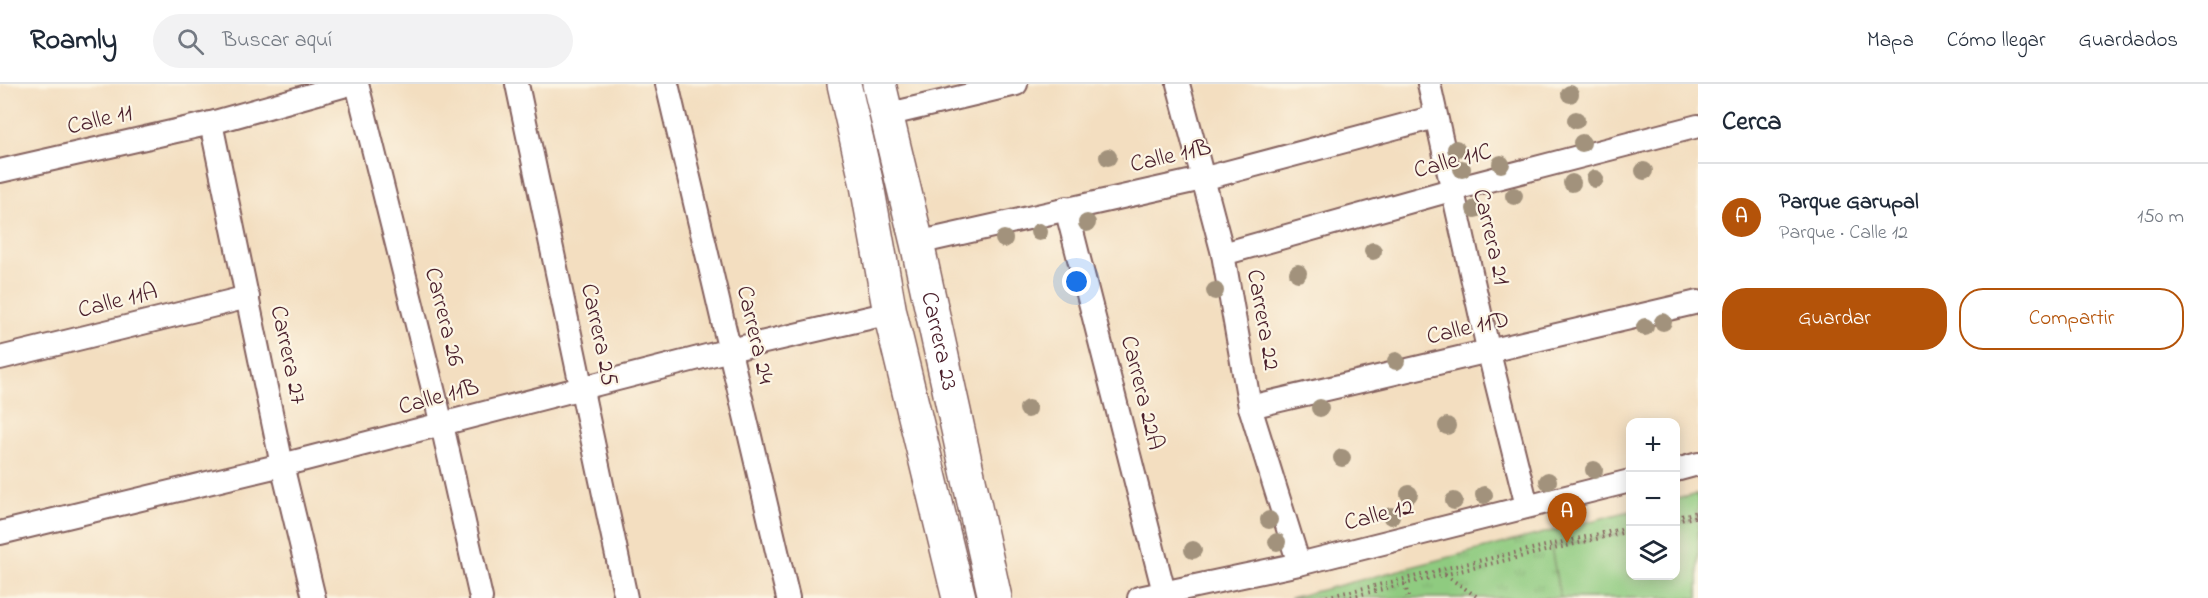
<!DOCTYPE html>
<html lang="es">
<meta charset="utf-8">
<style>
:root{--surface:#fff;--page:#f2f2f3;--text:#1f2937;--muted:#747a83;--line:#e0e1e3;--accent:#b45309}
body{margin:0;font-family:"Indie Flower",sans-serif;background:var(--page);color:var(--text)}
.controls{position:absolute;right:18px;bottom:18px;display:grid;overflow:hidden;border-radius:12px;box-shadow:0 3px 15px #0003}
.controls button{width:54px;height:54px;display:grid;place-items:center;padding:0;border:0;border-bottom:2px solid var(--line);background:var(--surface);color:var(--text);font:30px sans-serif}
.you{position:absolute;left:1077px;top:198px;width:21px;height:21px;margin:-15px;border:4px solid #fff;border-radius:50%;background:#1a73e8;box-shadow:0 0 0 9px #1a73e833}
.badge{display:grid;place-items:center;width:39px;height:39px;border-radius:50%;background:var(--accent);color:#fff;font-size:20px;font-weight:700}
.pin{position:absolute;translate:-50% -50px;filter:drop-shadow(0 2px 3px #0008)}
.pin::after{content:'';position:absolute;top:32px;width:21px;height:18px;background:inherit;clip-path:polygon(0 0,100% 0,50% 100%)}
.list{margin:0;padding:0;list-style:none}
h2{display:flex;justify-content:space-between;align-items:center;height:78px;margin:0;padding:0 24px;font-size:26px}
h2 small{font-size:20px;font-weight:400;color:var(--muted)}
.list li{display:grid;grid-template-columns:39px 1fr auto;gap:18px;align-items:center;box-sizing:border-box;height:108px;padding:0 24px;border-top:2px solid var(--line)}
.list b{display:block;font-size:22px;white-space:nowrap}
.list p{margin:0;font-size:20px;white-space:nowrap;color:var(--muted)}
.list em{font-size:20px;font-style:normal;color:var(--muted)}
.actions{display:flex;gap:12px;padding:18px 24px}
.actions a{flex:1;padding:14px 0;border:2px solid var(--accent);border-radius:24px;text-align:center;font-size:21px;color:var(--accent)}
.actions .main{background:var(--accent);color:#fff}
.icon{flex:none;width:33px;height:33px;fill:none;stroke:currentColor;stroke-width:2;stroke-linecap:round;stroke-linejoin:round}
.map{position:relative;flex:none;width:1698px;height:514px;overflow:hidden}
header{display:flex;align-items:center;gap:36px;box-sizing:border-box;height:84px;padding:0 30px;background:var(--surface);border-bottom:2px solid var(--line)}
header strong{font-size:28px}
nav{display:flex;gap:33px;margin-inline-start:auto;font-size:21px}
.search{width:420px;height:54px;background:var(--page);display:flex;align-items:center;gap:15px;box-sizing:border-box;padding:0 21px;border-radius:33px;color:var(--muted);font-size:22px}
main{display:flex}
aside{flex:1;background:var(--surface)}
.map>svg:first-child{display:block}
.park{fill:url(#park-tufts);stroke:#6c7556;stroke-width:1.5}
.pitch{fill:#8fcb80;stroke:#6c7556;stroke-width:1.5}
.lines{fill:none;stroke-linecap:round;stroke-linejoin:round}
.minor-casing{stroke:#85625f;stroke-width:26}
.secondary-casing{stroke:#85625f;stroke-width:36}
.path{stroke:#85625f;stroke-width:4;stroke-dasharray:1.5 4.5;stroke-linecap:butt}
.minor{stroke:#fff;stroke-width:22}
.secondary{stroke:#fff;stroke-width:33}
.tree{fill:#a2927c}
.labels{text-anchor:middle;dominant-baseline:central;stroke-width:4.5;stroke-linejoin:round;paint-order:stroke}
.street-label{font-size:24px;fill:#4a1f2b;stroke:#fcf5e5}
</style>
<header>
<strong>Roamly</strong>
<div class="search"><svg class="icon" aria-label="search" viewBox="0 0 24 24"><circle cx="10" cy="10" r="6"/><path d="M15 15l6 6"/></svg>Buscar aquí</div>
<nav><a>Mapa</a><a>Cómo llegar</a><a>Guardados</a></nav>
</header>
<main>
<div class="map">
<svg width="1698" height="514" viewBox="0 0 1698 514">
<defs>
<pattern id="park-tufts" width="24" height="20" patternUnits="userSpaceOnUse" patternTransform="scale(1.5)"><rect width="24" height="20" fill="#8fcb80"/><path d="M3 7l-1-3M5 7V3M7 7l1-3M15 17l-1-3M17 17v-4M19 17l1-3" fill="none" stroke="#7dae6f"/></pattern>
</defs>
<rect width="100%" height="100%" fill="#fcf5e5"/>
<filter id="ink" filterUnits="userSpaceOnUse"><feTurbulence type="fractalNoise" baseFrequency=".0167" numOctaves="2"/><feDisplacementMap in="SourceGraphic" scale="12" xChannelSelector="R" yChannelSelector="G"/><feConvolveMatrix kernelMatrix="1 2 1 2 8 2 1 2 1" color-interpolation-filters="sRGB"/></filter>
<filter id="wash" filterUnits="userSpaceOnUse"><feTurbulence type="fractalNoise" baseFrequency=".008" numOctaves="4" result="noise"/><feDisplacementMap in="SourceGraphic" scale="24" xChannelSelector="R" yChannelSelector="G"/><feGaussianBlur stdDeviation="1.35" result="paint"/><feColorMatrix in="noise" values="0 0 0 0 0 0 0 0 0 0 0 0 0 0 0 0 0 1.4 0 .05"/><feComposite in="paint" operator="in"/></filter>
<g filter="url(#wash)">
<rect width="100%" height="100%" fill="#f3dec0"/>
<path class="park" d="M1698,410V514H1290L1630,427V492H1676V415Z"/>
<path class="pitch" d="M1698,435V514H1560L1551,463L1630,448V492H1676V440Z"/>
</g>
<g filter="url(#ink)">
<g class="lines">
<defs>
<g id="minor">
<path d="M357,0L442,341L481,514"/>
<path d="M517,0L626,514"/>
<path d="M667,0L788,514"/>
<path d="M1178,0L1223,170L1250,323L1299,480"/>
<path d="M1429,0L1489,269L1527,422"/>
<path d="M886,31L1016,0"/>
<path d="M211,39L282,381L314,514"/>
<path d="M0,87L211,39L350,0"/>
<path d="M1066,124L1164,508"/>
<path d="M917,159L1202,95L1435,33"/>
<path d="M1223,170L1451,106L1698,42"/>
<path d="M0,274L248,213"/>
<path d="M1250,323L1698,218"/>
<path d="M1676,386L1698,380"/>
<path d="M0,449L282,381L730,266L890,229"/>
<path d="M1139,514L1299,480L1630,397"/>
</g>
<g id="secondary">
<path d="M844,0L867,101L890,229L959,514"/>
<path id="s1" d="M879,0L917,159L995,514"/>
</g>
</defs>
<use href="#minor" class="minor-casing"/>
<use href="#secondary" class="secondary-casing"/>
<g class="path">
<path d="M1676,433L1698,428"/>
<path d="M1676,437L1698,432"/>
<path d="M1438,486L1630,443"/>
<path d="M1445,491L1479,514"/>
<path d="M1405,500L1408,514"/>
<path d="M1321,514L1439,487"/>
<path d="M1345,514L1630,447"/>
</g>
<use href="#minor" class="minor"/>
<use href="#secondary" class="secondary"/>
</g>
<g class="tree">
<circle cx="1570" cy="10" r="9"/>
<circle cx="1576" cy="36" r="9"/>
<circle cx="1582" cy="59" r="9"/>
<circle cx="1456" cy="65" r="9"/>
<circle cx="1108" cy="73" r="9"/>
<circle cx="1501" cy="80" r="9"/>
<circle cx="1462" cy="85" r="9"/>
<circle cx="1644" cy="87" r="9"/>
<circle cx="1595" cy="95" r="9"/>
<circle cx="1572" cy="99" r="9"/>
<circle cx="1514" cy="112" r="9"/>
<circle cx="1475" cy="125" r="9"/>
<circle cx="1087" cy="139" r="9"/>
<circle cx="1039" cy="148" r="9"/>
<circle cx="1004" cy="155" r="9"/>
<circle cx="1373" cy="167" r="9"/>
<circle cx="1298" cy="189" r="9"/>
<circle cx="1215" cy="207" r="9"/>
<circle cx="1663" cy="238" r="9"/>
<circle cx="1645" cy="243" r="9"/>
<circle cx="1396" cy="277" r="9"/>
<circle cx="1320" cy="324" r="9"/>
<circle cx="1028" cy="325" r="9"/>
<circle cx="1447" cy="342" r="9"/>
<circle cx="1342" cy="374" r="9"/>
<circle cx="1594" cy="386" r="9"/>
<circle cx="1548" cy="397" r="9"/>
<circle cx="1409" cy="410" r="9"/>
<circle cx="1484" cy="411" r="9"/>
<circle cx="1454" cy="417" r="9"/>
<circle cx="1391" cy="432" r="9"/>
<circle cx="1269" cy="436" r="9"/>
<circle cx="1277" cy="458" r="9"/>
<circle cx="1193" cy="466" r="9"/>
</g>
</g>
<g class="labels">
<g class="street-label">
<text transform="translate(100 37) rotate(-13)">Calle 11</text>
<text transform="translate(1171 73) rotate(-13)">Calle 11B</text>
<text transform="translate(1453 78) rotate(-15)">Calle 11C</text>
<text transform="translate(1490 153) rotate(77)">Carrera 21</text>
<text transform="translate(118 218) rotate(-14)">Calle 11A</text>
<text transform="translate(443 233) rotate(76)">Carrera 26</text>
<text transform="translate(1262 236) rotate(80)">Carrera 22</text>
<text transform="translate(1468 245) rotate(-13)">Calle 11D</text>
<text transform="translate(598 251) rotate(78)">Carrera 25</text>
<text transform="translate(754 251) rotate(77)">Carrera 24</text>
<text stroke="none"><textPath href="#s1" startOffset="264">Carrera 23</textPath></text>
<text transform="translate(287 271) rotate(78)">Carrera 27</text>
<text transform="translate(1141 309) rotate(76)">Carrera 22A</text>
<text transform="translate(439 314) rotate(-15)">Calle 11B</text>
<text transform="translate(1379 432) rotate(-14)">Calle 12</text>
</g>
</g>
</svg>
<div class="controls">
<button>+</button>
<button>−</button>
<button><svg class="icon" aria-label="layers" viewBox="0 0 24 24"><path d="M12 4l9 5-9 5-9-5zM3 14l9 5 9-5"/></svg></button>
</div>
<div class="you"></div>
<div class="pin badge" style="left:1567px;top:459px">A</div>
</div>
<aside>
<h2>Cerca<small></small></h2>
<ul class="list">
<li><span class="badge">A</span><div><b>Parque Garupal</b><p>Parque · Calle 12</p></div><em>150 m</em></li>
</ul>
<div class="actions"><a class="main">Guardar</a><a>Compartir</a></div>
</aside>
</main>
